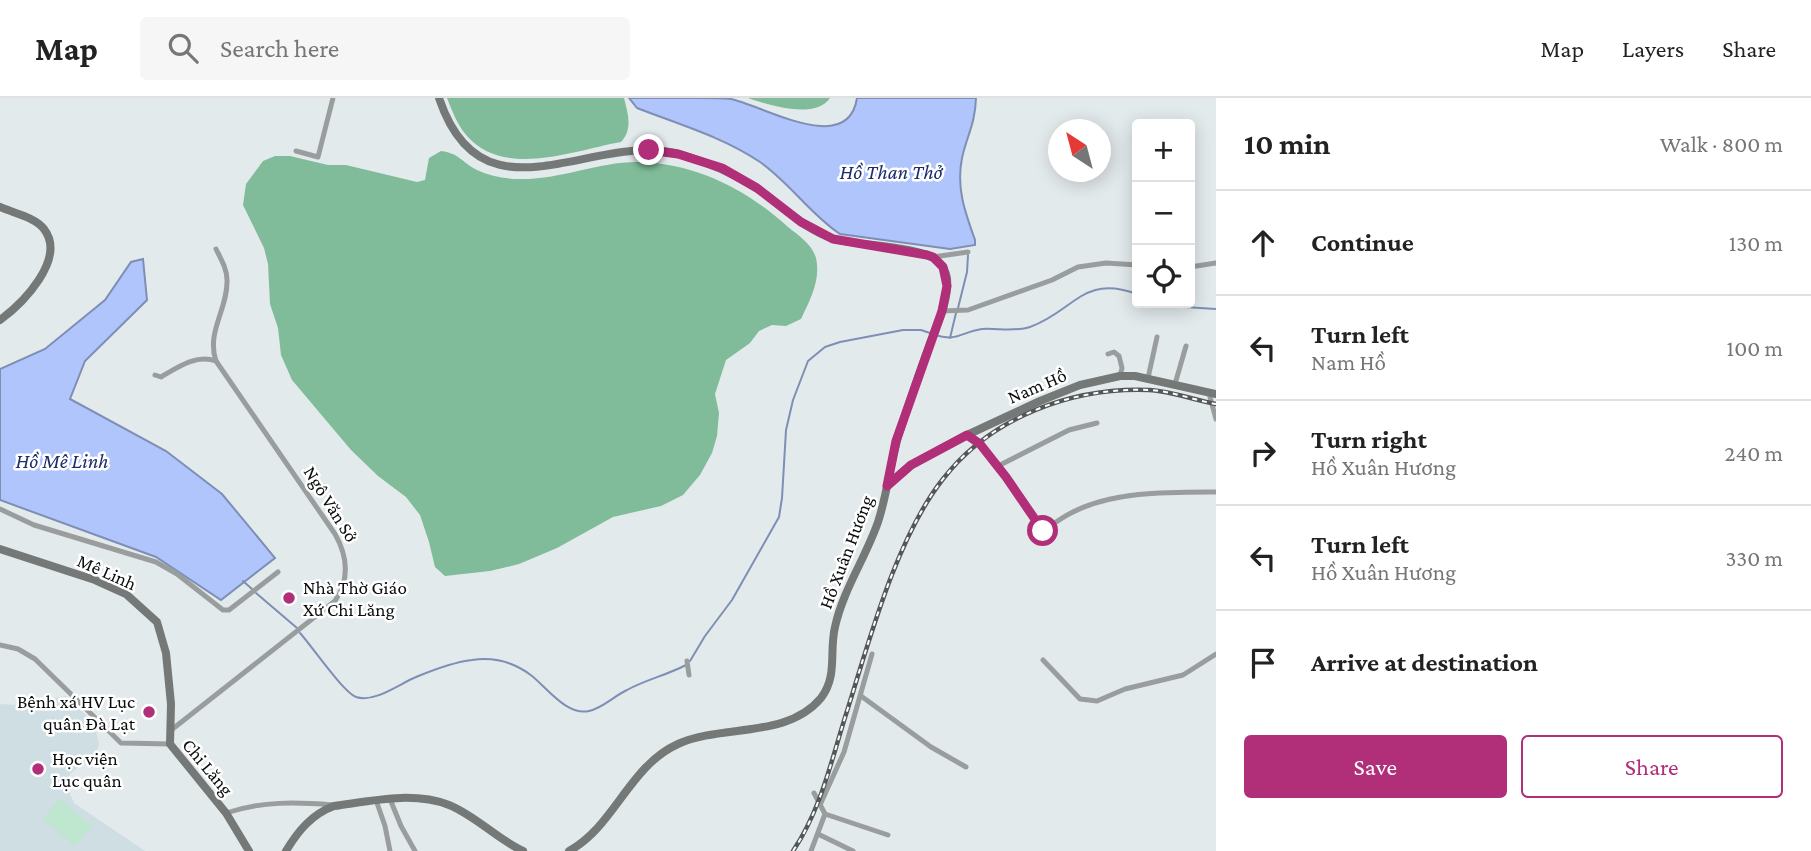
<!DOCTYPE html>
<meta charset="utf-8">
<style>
:root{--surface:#fff;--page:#f6f6f6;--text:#222;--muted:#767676;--line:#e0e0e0;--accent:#b12f79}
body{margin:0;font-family:"Crimson Pro",serif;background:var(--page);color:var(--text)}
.controls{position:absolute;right:21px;top:21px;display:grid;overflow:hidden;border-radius:7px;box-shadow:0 4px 18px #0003}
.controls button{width:63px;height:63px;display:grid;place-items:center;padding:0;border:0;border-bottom:2px solid var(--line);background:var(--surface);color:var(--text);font:35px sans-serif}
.compass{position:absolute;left:1048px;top:21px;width:63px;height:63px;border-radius:50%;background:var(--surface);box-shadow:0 4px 18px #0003;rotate:324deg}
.stop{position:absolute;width:21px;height:21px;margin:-16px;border:5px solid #b12f79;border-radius:50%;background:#fff}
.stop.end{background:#b12f79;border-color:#fff;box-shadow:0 2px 7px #0008}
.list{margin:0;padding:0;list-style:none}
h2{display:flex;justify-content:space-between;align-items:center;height:91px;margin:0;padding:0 28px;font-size:30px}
h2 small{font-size:23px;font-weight:400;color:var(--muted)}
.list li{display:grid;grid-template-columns:46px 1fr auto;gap:21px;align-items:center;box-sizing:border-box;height:105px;padding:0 28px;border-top:2px solid var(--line)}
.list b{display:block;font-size:26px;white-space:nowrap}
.list p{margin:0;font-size:23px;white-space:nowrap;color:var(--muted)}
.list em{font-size:23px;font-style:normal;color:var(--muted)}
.actions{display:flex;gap:14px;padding:21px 28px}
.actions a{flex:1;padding:16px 0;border:2px solid var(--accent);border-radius:7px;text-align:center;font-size:24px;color:var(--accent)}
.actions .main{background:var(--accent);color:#fff}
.icon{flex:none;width:38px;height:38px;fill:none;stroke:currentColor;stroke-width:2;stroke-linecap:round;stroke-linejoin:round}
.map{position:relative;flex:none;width:1216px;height:753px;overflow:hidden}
header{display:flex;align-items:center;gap:42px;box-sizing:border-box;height:98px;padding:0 35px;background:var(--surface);border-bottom:2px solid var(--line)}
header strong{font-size:33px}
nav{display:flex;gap:38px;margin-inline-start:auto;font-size:24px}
.search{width:490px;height:63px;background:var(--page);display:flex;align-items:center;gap:18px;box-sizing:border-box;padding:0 24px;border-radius:7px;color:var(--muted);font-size:26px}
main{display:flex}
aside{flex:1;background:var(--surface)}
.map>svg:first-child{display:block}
.built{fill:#cedee2}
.green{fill:#bfe6cf}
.forest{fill:#80bc9a}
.water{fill:#b0c5fb;stroke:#7e8eb4;stroke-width:2}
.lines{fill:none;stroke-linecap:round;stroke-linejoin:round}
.stream{stroke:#7e8eb4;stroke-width:2}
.street{stroke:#9a9d9d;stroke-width:5}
.secondary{stroke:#747978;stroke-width:8}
.rail-casing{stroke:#535758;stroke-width:4.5}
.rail{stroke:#fff;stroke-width:2;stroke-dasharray:5;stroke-linecap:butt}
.route{stroke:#b12f79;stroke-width:9}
.poi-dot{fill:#b12f79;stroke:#fff;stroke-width:2.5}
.labels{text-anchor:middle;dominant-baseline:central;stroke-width:5;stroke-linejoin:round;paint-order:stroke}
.street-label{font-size:19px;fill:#0b0d0d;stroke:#fff}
.poi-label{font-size:19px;fill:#0b0d0d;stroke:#fff;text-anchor:start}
.water-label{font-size:21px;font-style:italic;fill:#1c2d6b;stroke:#fff}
</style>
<header>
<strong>Map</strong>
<div class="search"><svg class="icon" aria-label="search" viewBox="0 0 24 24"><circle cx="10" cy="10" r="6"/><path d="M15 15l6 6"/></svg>Search here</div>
<nav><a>Map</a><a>Layers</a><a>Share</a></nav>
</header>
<main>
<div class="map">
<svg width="1216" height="753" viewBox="0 0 1216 753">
<rect width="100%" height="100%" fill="#e3eaec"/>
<path class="built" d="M66,598L94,625L99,646L94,661L83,665L70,676L67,689L74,705L145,753H0V606L16,607Z"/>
<path class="green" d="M59,701L92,728L75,748L43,721Z"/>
<g class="forest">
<path d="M447,0H624C628,16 633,31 621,44C575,52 505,81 467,38C458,28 452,13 447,0Z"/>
<path d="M748,0H830C815,22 768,7 748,0Z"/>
<path d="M441,53C461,56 461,64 477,72C490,78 505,81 519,81C561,82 599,63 640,64C697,66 746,91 788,129C799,138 812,146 816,160C821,182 810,202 801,221L786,228L772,227L759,233L750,245L726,262L715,296L719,315L717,338L712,355L700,377L683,397L661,408L613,419L557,450L519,466L490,473L445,478L435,469L429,444L420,417L406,399L378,378L351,352L292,282L281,257L278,230L270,206L268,166L264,150L243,107L246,86L263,63L275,58H290L328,67H346L417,84L425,82L429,60Z"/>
</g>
<g class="water">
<path d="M629,0C652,0 675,0 699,0C709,0 721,0 731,1C764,8 848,59 857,0H976C975,27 967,37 962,60C956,90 965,114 975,142V147L950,151L840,136C810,116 790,85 760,64C723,39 678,26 637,10Z"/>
<path d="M143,161L147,202L85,263L70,301L166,353L222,396L275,460L221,502L156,459L0,402V271L45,251L105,202L131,164Z"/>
</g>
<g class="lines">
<g class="stream">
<path d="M1161,205L1184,209L1216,211"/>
<path d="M958,210L967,174L968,157"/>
<path d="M935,237C957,244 961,234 982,231C997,230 1015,234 1030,229C1075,213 1082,176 1137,196"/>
<path d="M950,240L956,215"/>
<path d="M243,483L252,491"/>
<path d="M256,495L297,530"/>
<path d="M300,535C311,547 343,594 356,599C375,605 399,586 416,579C433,572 453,564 472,562C493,559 514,564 532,578C547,590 567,618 589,613C603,610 614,598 627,592C645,582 667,577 686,567"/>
<path d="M690,563L705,538L732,502L779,419L782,400L786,332L793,302L808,263L825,249L840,244L903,232H921L930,235"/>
</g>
<g class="street">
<path d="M296,53L318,59L333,0"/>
<path d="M933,159L968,154"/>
<path d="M1190,169L1216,165"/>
<path d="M942,213L968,212L1052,182L1078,169L1106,165L1137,167"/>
<path d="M1108,256L1114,254L1119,258L1122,270L1120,278"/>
<path d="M155,277L161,279C178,269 196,256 216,263"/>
<path d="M1148,280L1157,239"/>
<path d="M1175,286L1186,248"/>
<path d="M1209,295L1216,321"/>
<path d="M967,337L980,346L1006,379L1043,433C1052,427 1061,420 1071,415C1113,393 1169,394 1216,394"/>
<path d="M998,368L1069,332L1097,325"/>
<path d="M0,411L34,427L156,464L177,476L223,512H229L278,474"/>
<path d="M0,547L18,551L35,561L121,645L170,646"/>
<path d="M1043,562L1080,601L1097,603L1125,591L1183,577L1216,556"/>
<path d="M687,563L689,577"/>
<path d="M861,598L931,649L966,669"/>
<path d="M170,633L335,503C350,481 348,459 335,436L216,263C206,234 228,211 227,182C227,171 221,161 216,151"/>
<path d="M390,701L401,728L415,753"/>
<path d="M376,702L385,728L390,753"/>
<path d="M820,707L844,654L872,556"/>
<path d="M226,715C262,703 296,704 333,707"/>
<path d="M825,716L888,737"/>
<path d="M818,736L853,753"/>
<path d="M811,753L825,716L814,695"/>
</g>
<g class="secondary">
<path d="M439,0C483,132 595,30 683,57C709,65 733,75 756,90C782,107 803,131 834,141C859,148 921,148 938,163C943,168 946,173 947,180C949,205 936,228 928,251C918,278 909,305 900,333C890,362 888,394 878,424C866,459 843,492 835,529C829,553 838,578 821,600C787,641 722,626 678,646C629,668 614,729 569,753"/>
<path d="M0,109C13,115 35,119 44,131C67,161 22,206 0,222"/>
<path d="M887,388L911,367L967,337L1040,303L1080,287L1120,278H1135L1216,296"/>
<path d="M0,451L95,482L126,496L157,524L166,555L171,606L170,646L226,715L249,753"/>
<path d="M286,753C298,733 312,716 334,708C371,703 413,693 449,707C476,718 497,741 523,753"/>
</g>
<defs>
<path id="rail" d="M793,753C822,710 832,659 848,610C870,540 897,439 943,381C991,319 1072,289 1149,292C1171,293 1194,302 1216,306"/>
</defs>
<use href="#rail" class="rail-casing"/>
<use href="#rail" class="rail"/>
</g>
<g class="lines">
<path class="route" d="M649,52L678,56L722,70L757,90L801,124L833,141L927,157L933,159L943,169L947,188L942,213L896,343L887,388L911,367L967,337L980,346L1006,379L1043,433"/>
</g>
<g class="poi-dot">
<circle cx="289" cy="500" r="7"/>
<circle cx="149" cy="614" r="7"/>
<circle cx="38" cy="671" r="7"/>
</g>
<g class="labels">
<g class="street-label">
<text transform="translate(1037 288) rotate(-23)">Nam Hồ</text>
<text transform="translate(331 406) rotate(58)">Ngô Văn Sở</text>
<text transform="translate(846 454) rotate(-69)">Hồ Xuân Hương</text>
<text transform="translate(107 474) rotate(24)">Mê Linh</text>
<text transform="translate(208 669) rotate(50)">Chi Lăng</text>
</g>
<g class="poi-label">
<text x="303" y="489">Nhà Thờ Giáo<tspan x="303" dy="22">Xứ Chi Lăng</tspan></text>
<text x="135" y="603" text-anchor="end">Bệnh xá HV Lục<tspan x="135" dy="22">quân Đà Lạt</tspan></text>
<text x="52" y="660">Học viện<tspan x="52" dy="22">Lục quân</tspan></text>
</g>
<g class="water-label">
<text x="891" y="74">Hồ Than Thở</text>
<text x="62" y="363">Hồ Mê Linh</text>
</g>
</g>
</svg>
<div class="controls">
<button>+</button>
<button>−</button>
<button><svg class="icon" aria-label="locate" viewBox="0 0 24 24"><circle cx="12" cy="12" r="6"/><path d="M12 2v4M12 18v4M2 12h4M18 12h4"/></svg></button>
</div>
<svg class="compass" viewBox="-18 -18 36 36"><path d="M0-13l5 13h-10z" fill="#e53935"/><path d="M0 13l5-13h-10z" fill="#767676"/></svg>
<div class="stop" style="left:1043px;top:433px"></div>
<div class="stop end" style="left:649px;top:52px"></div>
</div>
<aside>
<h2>10 min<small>Walk · 800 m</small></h2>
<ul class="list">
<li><svg class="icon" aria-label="ahead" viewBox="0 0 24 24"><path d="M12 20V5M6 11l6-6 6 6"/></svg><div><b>Continue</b></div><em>130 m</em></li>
<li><svg class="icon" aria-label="left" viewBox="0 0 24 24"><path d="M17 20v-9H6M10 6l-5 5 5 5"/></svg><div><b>Turn left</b><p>Nam Hồ</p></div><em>100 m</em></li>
<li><svg class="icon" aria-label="right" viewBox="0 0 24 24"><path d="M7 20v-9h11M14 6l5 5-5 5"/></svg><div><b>Turn right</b><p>Hồ Xuân Hương</p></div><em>240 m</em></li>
<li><svg class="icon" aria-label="left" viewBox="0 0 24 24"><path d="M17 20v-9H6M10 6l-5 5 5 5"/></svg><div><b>Turn left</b><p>Hồ Xuân Hương</p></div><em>330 m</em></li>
<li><svg class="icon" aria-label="arrive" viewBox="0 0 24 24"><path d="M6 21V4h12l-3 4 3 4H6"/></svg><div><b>Arrive at destination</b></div></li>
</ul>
<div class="actions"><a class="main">Save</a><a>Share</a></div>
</aside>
</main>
